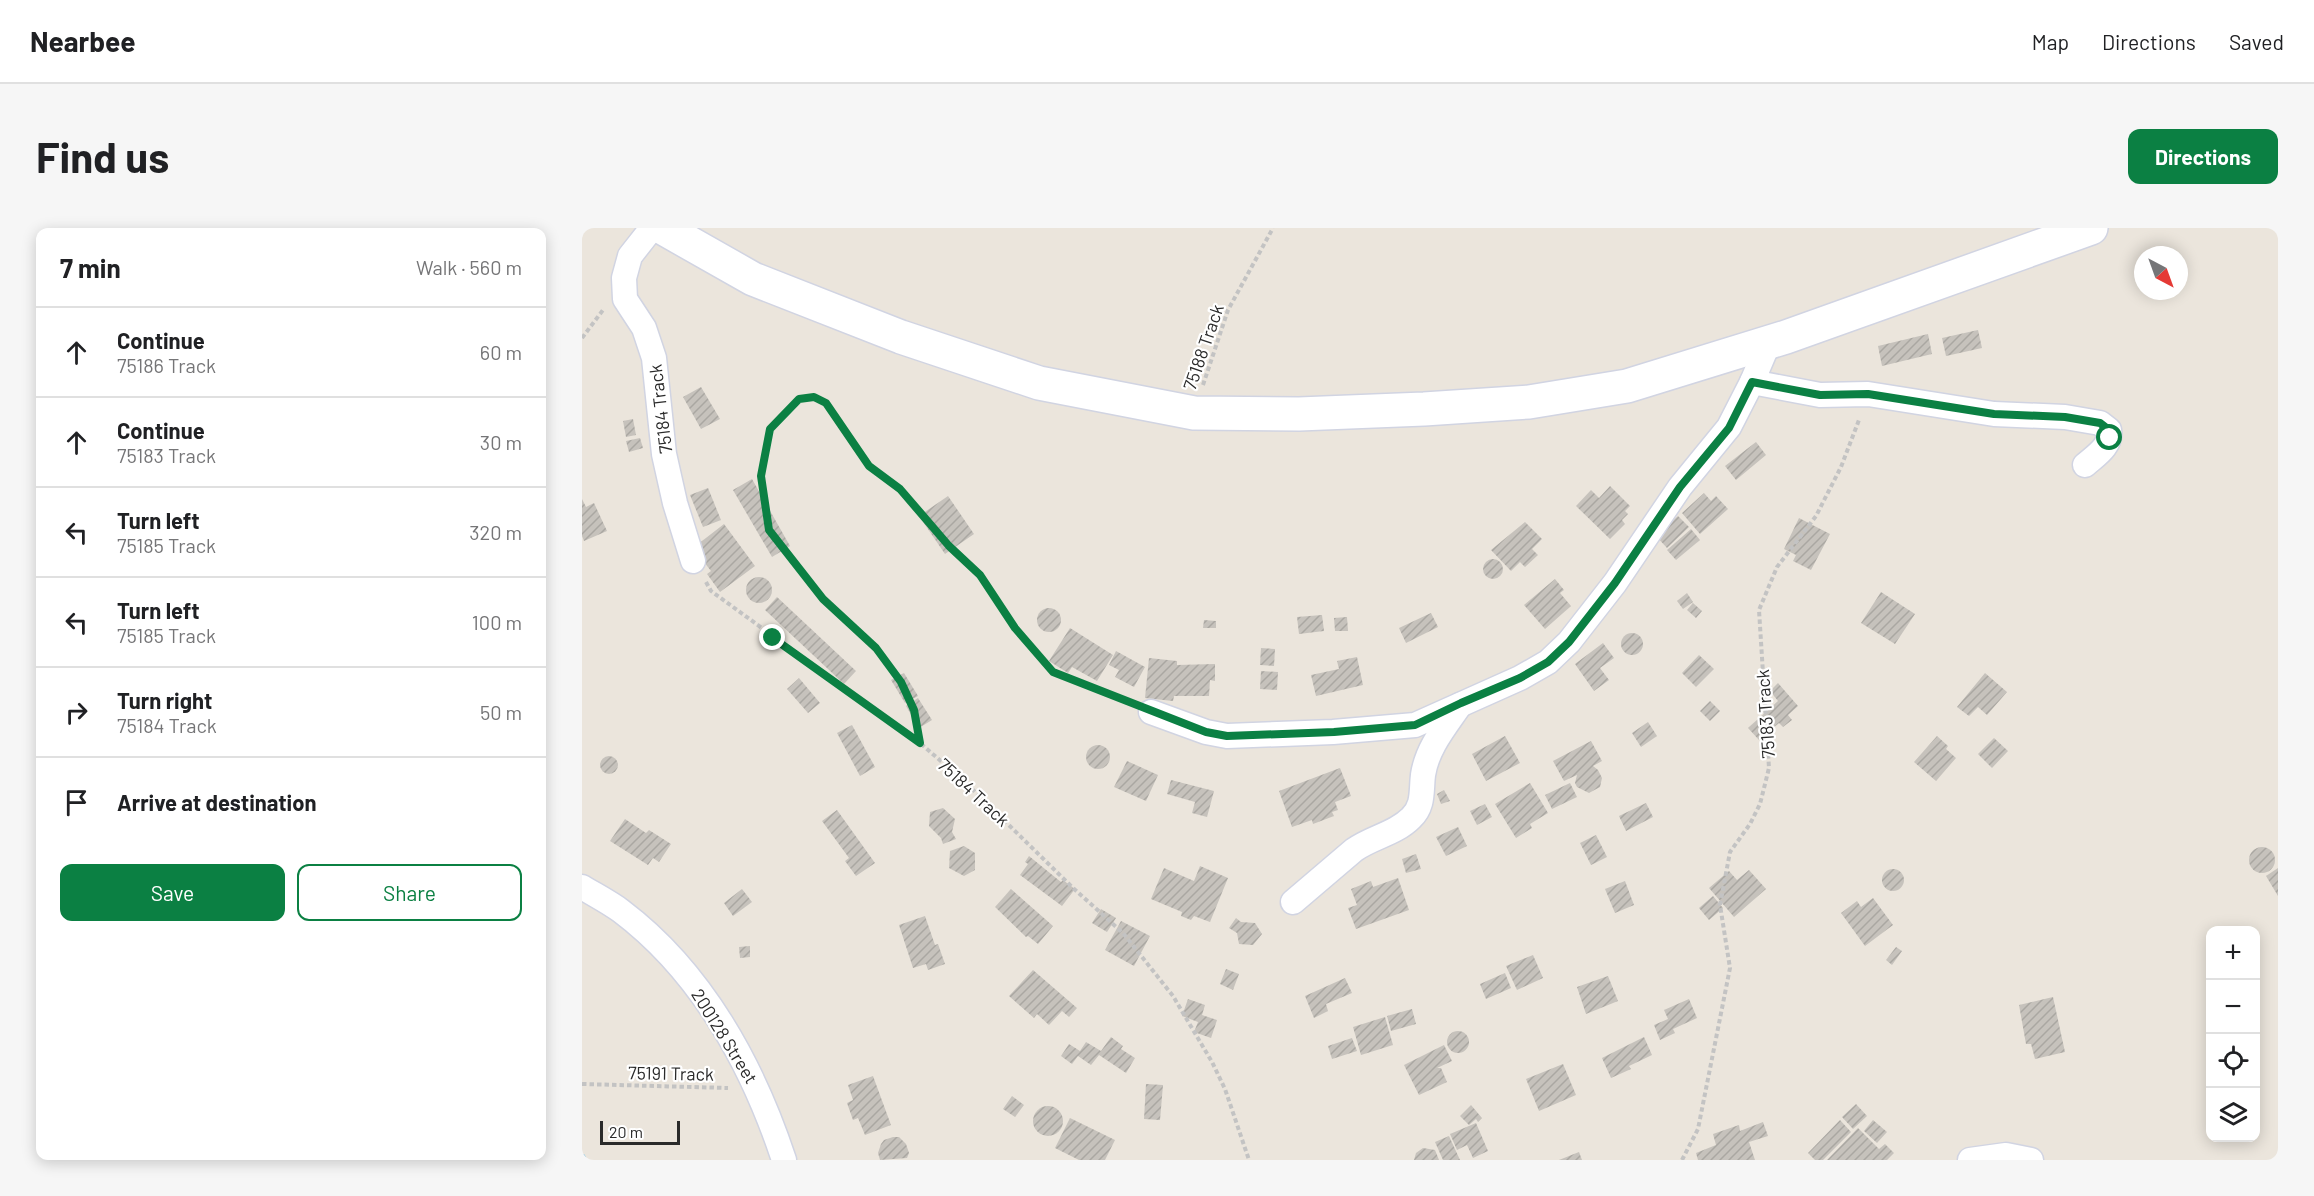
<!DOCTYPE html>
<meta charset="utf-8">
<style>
:root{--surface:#fff;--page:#f6f6f6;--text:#202124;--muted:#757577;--line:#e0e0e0;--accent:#0b8043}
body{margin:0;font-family:Barlow,sans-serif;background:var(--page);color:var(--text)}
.controls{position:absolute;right:18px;bottom:18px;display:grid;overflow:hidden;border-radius:12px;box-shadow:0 3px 15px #0003}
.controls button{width:54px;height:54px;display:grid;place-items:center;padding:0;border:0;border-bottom:2px solid var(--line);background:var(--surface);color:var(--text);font:30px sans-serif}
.compass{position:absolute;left:1552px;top:18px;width:54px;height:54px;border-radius:50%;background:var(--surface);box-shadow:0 3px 15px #0003;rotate:139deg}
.scale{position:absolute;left:18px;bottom:15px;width:80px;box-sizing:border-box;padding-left:6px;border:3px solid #2a2a2a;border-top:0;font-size:16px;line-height:21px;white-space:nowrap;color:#2a2a2a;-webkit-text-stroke:4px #fff;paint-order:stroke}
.stop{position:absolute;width:18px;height:18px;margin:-14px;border:4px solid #0b8043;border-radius:50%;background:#fff}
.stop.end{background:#0b8043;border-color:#fff;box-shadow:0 2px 6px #0008}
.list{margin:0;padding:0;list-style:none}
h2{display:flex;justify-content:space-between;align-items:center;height:78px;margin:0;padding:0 24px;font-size:26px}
h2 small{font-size:20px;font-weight:400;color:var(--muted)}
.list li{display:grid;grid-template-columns:39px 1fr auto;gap:18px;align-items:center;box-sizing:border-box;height:90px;padding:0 24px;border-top:2px solid var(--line)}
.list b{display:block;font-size:22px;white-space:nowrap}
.list p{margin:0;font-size:20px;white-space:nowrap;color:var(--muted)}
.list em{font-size:20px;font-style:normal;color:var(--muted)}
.actions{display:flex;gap:12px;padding:18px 24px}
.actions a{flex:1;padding:14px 0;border:2px solid var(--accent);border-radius:12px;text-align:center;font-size:21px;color:var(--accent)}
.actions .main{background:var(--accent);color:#fff}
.icon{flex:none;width:33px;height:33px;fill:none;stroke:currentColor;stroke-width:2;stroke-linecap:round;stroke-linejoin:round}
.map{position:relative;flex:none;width:1696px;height:932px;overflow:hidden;border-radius:12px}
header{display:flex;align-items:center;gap:36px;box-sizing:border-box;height:84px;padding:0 30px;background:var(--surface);border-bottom:2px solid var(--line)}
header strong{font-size:28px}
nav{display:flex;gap:33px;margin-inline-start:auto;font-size:21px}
.intro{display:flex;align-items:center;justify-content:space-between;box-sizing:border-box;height:144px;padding:0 36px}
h1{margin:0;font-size:42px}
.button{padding:15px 27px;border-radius:12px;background:var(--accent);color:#fff;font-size:21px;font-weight:700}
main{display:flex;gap:36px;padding:0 36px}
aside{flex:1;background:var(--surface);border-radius:12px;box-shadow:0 3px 15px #0003}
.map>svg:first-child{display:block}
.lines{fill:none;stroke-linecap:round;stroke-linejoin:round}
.stream{stroke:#74c3e8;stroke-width:8}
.building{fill:url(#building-hatch)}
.street-casing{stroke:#d1d4e2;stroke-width:27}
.secondary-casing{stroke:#d1d4e2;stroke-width:36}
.path{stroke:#c3c3c3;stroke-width:4;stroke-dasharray:4.5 3;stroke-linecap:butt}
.street{stroke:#fff;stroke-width:24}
.secondary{stroke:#fff;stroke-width:33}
.route{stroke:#0b8043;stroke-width:8}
.labels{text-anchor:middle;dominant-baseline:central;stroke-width:4.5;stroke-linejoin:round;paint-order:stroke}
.street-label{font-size:18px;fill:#2a2a2a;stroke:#fff}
</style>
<header>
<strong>Nearbee</strong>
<nav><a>Map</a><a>Directions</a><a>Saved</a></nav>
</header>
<div class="intro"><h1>Find us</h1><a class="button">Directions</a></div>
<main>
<aside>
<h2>7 min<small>Walk · 560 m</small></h2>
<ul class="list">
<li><svg class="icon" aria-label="ahead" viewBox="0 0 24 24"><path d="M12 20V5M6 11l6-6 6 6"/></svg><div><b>Continue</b><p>75186 Track</p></div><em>60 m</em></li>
<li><svg class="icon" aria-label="ahead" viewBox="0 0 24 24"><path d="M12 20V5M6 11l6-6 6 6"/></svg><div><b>Continue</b><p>75183 Track</p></div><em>30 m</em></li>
<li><svg class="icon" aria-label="left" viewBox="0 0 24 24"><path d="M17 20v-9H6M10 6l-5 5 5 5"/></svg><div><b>Turn left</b><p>75185 Track</p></div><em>320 m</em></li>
<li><svg class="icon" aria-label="left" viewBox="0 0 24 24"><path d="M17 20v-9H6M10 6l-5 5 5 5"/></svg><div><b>Turn left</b><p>75185 Track</p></div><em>100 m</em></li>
<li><svg class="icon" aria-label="right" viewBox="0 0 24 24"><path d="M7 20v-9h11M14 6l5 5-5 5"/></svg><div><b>Turn right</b><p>75184 Track</p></div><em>50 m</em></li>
<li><svg class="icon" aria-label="arrive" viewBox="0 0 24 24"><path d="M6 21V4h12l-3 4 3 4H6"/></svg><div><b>Arrive at destination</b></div></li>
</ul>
<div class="actions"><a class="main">Save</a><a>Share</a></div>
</aside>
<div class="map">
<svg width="1696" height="932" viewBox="0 0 1696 932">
<defs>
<pattern id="building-hatch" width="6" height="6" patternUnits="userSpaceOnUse" patternTransform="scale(1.5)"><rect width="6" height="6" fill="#c6c2bc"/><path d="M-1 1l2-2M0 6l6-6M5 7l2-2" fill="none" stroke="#aaa7a2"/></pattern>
</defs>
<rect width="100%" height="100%" fill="#ebe5dc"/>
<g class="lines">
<path class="stream" d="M0,930L1,932"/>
</g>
<g class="building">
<path d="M1396,102L1400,120L1364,128L1360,110Z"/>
<path d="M1346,106L1350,126L1300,138L1296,118Z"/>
<path d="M119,159L138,191L119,201L101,169Z"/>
<path d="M51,191L54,207L44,209L41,193Z"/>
<path d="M58,210L61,220L47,224L44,213Z"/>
<path d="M1174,214L1184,227L1154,252L1143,238Z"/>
<path d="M170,251L208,318L190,329L151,262Z"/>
<path d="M1028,258L1048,278L1043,283L1046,286L1040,292L1043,296L1028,311L994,278L1009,262L1017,270Z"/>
<path d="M126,260L139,292L121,299L108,267Z"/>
<path d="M1122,265L1129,273L1134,268L1146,281L1118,306L1100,285Z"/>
<path d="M366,268L392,306L363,326L337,288Z"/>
<path d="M0,271L4,279L12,275L25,303L2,313L0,308Z"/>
<path d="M1096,288L1107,299L1085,320L1074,308Z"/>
<path d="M1217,290L1248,306L1229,342L1211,333L1214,327L1202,321Z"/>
<path d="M943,294L960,311L950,321L956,327L943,339L938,334L929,343L909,322Z"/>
<path d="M142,296L173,338L138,364L125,346L129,343L111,320Z"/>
<path d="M1109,301L1118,312L1094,332L1085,322Z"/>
<circle cx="911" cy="341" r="10"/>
<circle cx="177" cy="362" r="13"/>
<path d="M973,351L982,362L978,365L989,378L963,401L942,377Z"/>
<path d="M1299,364L1333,386L1313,416L1279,395Z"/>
<path d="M1105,365L1111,374L1101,381L1095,373Z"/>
<path d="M195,369L274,443L262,456L183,382Z"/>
<path d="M1111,375L1120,383L1114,390L1105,382Z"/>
<circle cx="467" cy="392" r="12"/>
<path d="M849,385L856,399L824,415L817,400Z"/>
<path d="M740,387L742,403L717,406L715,389Z"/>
<path d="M765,389L766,403H753L752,390Z"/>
<path d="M622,392L634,393V400H621Z"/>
<path d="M488,400L531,427L515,453L490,439L486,445L467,433Z"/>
<circle cx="1050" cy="416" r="11"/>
<path d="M1021,415L1032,430L1018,440L1027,452L1012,463L993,436Z"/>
<path d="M679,420L693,421L692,438L678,437Z"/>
<path d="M534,423L563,439L552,459L533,449L537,442L527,437Z"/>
<path d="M1117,427L1132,441L1114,459L1100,445Z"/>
<path d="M775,429L781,457L734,468L729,447L757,441L755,433Z"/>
<path d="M567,430L595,433V437L633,436V453L628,452L627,468H592L591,473L563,470Z"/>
<path d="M679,443L696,444L695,462L678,461Z"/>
<path d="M322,445L336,468L323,475L309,452Z"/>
<path d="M1403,445L1425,464L1405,487L1396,479L1387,488L1375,479Z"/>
<path d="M217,450L238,475L226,485L205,461Z"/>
<path d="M1196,455L1216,478L1206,487L1210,492L1201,499L1197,495L1177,512L1166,500L1196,473L1188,463Z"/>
<path d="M336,470L350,492L337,500L324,478Z"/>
<path d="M1128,473L1138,483L1128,493L1118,483Z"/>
<path d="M1066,494L1075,508L1059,519L1050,505Z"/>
<path d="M270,497L293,539L278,548L255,505Z"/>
<path d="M923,508L938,535L904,553L890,526Z"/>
<path d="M1355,508L1366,518L1364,521L1374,530L1354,553L1332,534Z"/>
<path d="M1412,510L1426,523L1410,540L1396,526Z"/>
<path d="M1009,513L1020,533L1011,538L1016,542L1020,550L1018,559L1007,565L995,559L993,555L995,547L982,553L971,533Z"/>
<circle cx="516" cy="529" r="12"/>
<circle cx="27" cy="537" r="9"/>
<path d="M545,533L576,547L564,573L532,559Z"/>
<path d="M758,540L769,568L753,574L756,582L750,584L752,588L731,596L730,592L710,599L697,563Z"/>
<path d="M589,552L632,563L625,589L610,585L613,574L585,566Z"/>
<path d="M948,555L966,585L948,596L950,600L934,610L913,576Z"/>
<path d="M988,555L995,569L970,581L963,567Z"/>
<path d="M862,562L868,573L859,576L855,566Z"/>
<path d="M1064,575L1071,589L1044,603L1037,588Z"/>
<path d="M903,576L910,589L895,597L888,583Z"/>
<path d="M361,580L373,591L370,604L374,611L361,616L359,610L347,598L348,584Z"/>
<path d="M255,582L293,635L274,648L263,633L267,630L240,593Z"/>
<path d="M43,591L64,605L67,602L89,616L77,634L71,630L66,637L28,613Z"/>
<path d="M876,599L885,618L864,628L854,609Z"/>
<path d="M1014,607L1025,629L1009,637L998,615Z"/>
<path d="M382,618L393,625V642L382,648L367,640L368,623Z"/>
<circle cx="1680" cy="632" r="13"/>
<path d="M834,626L839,641L824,645L820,631Z"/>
<path d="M447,628L479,654L481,652L493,661L480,678L438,647L446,636L443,634Z"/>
<path d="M618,638L646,650L628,694L612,688L609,692L599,688L600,684L569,671L582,640L612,653Z"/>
<path d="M1696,640V668L1684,648Z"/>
<circle cx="1311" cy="652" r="11"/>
<path d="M1167,642L1184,661L1152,689L1127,660L1147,643L1155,652Z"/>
<path d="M816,650L827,682L774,701L766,680L775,677L769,661L789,653L791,659Z"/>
<path d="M1043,653L1052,677L1033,685L1023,661Z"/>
<path d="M160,661L170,674L151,688L142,675Z"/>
<path d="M429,661L471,698L456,716L446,708L444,709L413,679Z"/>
<path d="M1131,668L1141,680L1127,692L1117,680Z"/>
<path d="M1291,670L1311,697L1283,718L1259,685L1275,673L1279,679Z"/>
<path d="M519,681L534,690L525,704L510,695Z"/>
<path d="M343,688L353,717L356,716L363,736L346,742L344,736L331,740L317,697Z"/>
<path d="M654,690L659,694L673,695L680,706L671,717L657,716L655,705L647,700Z"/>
<path d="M539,693L568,708L552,738L523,722Z"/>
<path d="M168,718V729L158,730L157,719Z"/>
<path d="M1314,719L1320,723L1310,737L1304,732Z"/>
<path d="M951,727L961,750L935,762L924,738Z"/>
<path d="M644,741L657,746L651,762L638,756Z"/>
<path d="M451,742L495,780L487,789L480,783L467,797L455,786L452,790L427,768Z"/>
<path d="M923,745L929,760L904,771L898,756Z"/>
<path d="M1026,748L1036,773L1004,786L995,759Z"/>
<path d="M763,750L770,765L744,776L746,783L732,790L723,768Z"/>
<path d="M1471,769L1483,824L1453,831L1449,816H1444L1437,777Z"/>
<path d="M606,771L623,777L620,787L635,792L629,810L612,804L616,794L600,788Z"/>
<path d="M1107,771L1115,790L1091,801L1093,805L1078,812L1072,797L1086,791L1082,782Z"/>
<path d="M830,781L834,796L809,803L805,788Z"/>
<path d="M803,789L811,817L779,827L771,799Z"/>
<circle cx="876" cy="814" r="11"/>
<path d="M529,809L541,818L539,821L553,830L544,845L517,827L509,837L496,828L490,836L479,828L487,816L498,823L504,814L519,823Z"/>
<path d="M1062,809L1070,827L1047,838L1049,841L1029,850L1020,830Z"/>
<path d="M770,810L775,823L750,831L746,818Z"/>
<path d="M862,817L870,833L855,840H859L865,854L837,867L822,837Z"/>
<path d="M981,836L994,867L957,883L944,851Z"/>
<path d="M291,848L309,897L283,907L276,890L271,892L265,875L271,872L266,857Z"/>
<path d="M564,856L581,857L578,892L562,891Z"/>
<path d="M430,868L442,877L433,889L421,881Z"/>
<path d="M1274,876L1285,888L1271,901L1260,889Z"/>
<path d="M889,877L900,890L896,894L894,891L887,897L878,888Z"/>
<circle cx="466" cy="893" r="15"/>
<path d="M488,890L533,912L523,932H497L473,920Z"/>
<path d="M1258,892L1269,904L1241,932H1233L1226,925Z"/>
<path d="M1291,892L1305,904L1295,915L1282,903Z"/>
<path d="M1181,894L1186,908L1167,914L1173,932H1116L1114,925L1134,917L1131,906L1157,897L1158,903Z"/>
<path d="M894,895L906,923L891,930L885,917L875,922L868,906Z"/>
<path d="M1276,900L1297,921L1303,916L1312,925L1305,932H1245Z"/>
<path d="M867,908L878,932H861L853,914Z"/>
<path d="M311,909H317L324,916L327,925L325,930L298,932L296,925L299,916L302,912Z"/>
<path d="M841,920L853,922L857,932H832L834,925Z"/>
<path d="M997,924L1000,932H977Z"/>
</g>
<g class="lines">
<defs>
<g id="street">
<path d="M70,0L48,28L42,50L43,71L62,100L72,130L82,226L93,275L111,333"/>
<path d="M1170,154L1238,167L1286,166L1412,186L1483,189L1518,195L1527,202C1530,218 1513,228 1503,237"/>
<path d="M569,484L624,504L645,508L751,504L833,497L938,450L966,434L987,414L1033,355L1098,259L1147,199L1170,154L1187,114"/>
<path d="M0,659C13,667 27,674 39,683C120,744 171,838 202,932"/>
<path d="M711,674L772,622C790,609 813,606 829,590C842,578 839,563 841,547C845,520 863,499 878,477"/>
<path d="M1388,932L1424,927L1449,932"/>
</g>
<path id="secondary" d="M81,0L171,51L319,109L457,155L612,185L717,186L842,181L947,174L1045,158L1204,109L1509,0"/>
</defs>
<use href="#street" class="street-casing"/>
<use href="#secondary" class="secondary-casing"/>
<g class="path">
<path d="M0,110L21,82"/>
<path d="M621,157L646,82L691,0"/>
<path d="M124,354L129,363L338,515L383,554L491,660L541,705L591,768L630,834L643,861L667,932"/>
<path d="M338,515L332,482L319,454L294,420L241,371L187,302L179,248L188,201L217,171L232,169L244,175L287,238L318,261L367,318L398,347L433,400L471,444L548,476"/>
<path d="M0,856L146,860"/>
<path d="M1100,932L1116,901L1148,740L1138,677L1148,624L1168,596L1178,576L1187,540L1177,382L1195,339L1234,288L1259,239L1277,192"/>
</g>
<use href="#street" class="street"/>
<use href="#secondary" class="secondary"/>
</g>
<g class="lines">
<path class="route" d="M191,410L338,515L332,482L319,454L294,420L241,371L187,302L179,248L188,201L217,171L232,169L244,175L287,238L318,261L367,318L398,347L433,400L471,444L624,504L645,508L752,504L833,497L879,475L938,450L966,434L987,414L1033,355L1098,259L1147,200L1170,154L1238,167L1286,166L1412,186L1483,189L1518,195L1527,202L1528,210"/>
</g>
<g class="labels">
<g class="street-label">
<text transform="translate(621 119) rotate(-71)">75188 Track</text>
<text transform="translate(78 181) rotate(-97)">75184 Track</text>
<text transform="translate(1183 486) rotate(-94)">75183 Track</text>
<text transform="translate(392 564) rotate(43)">75184 Track</text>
<text transform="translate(143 808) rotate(58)">200128 Street</text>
<text transform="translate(89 845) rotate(1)">75191 Track</text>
</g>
</g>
</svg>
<div class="controls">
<button>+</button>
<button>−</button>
<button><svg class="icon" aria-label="locate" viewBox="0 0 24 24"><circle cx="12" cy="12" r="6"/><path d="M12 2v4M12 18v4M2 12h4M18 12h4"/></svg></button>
<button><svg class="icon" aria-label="layers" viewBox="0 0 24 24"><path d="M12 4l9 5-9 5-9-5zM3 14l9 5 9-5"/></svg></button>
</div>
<svg class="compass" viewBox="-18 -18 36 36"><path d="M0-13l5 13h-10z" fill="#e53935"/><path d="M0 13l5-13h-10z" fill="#757577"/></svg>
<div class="scale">20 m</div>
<div class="stop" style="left:1528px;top:210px"></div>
<div class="stop end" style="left:191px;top:410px"></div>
</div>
</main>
